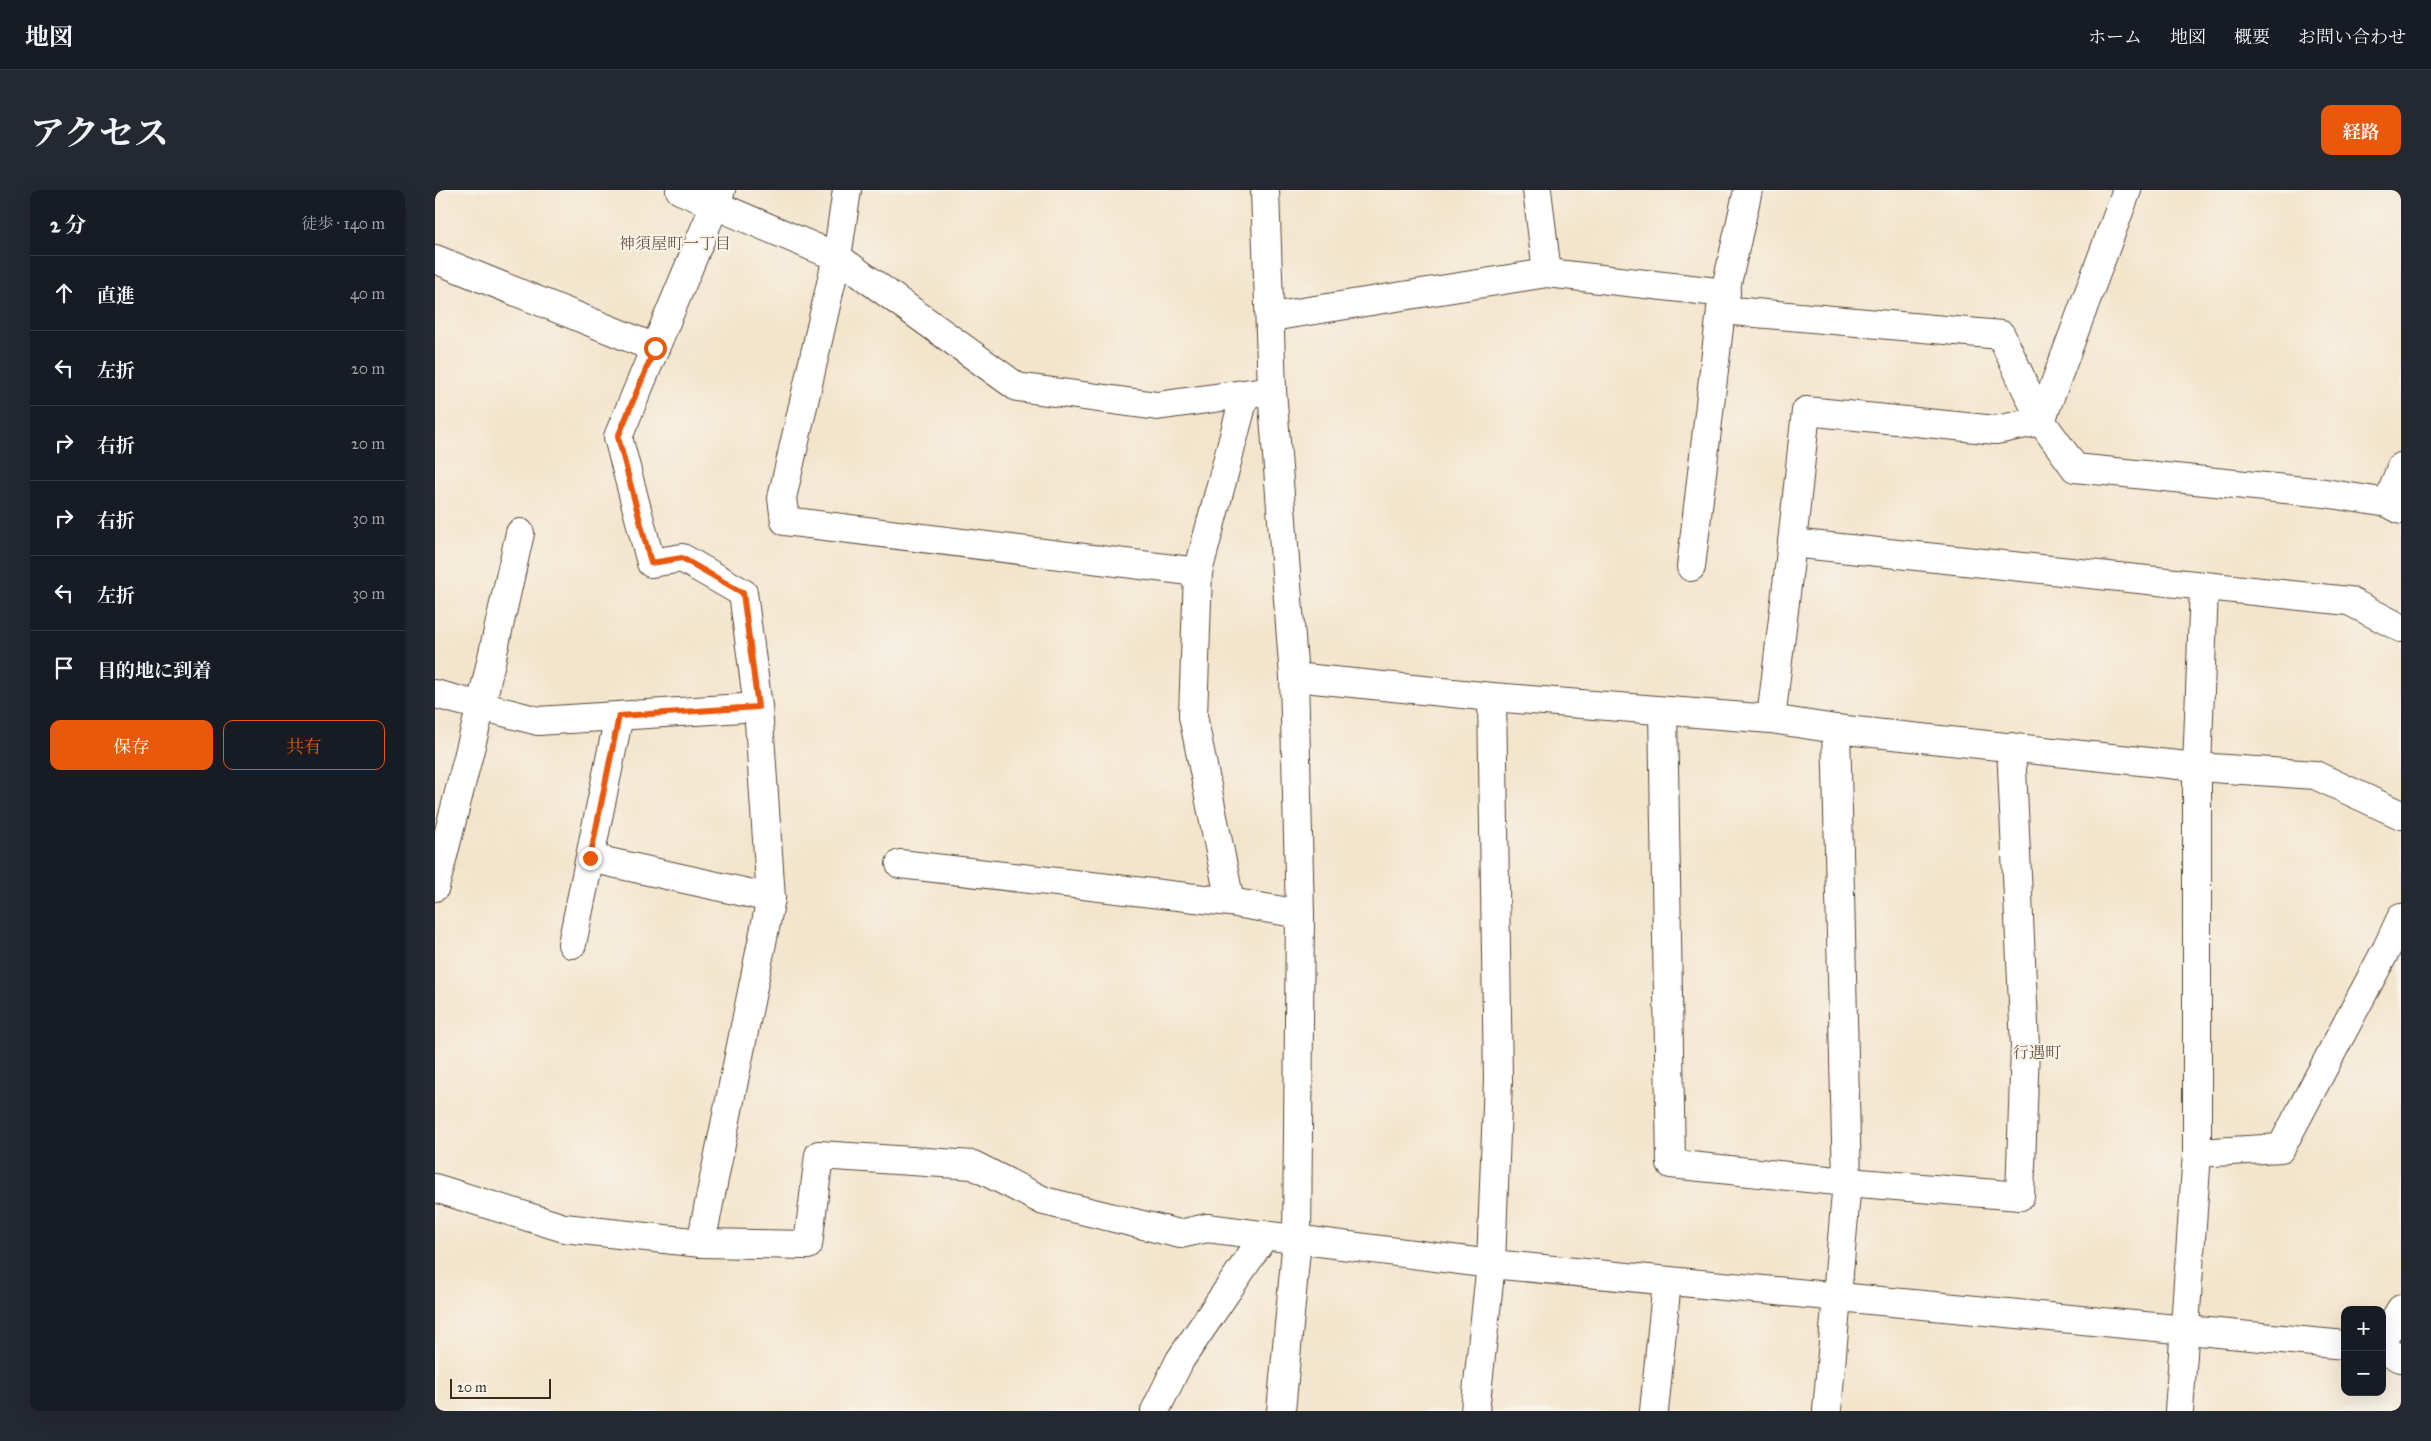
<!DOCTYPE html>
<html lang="ja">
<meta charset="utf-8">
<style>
:root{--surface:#171b24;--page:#242831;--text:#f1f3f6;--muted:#9ea1a6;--line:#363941;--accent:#ea580c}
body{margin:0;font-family:"IM FELL Great Primer","Noto Serif JP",serif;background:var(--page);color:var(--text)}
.controls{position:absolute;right:15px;bottom:15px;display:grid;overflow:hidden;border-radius:10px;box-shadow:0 5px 20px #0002}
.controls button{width:45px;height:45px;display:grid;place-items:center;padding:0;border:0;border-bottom:1px solid var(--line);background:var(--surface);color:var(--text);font:25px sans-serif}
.scale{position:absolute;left:15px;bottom:12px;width:101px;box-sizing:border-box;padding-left:5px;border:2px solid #3b2a1e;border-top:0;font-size:14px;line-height:18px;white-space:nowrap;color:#3b2a1e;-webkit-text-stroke:4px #f7f3e8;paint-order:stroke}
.stop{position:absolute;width:15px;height:15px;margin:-11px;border:4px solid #ea580c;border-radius:50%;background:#fff}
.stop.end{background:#ea580c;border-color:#fff;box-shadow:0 1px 5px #0008}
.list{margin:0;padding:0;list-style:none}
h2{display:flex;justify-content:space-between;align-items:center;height:65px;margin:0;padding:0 20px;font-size:21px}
h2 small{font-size:16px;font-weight:400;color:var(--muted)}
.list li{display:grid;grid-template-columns:32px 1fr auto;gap:15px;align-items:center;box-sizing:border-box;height:75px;padding:0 20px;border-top:1px solid var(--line)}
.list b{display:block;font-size:19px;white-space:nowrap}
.list em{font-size:16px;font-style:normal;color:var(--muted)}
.actions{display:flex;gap:10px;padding:15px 20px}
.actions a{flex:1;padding:11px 0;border:1px solid var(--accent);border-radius:10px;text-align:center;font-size:18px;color:var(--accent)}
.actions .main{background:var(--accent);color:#fff}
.icon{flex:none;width:28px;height:28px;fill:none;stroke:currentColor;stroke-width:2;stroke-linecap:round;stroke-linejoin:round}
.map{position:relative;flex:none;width:1966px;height:1221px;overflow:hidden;border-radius:10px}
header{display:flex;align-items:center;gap:30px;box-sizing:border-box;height:70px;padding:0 25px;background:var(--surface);border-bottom:1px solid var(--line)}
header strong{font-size:24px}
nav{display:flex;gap:28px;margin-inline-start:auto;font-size:18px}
.intro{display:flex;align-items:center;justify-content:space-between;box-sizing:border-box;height:120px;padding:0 30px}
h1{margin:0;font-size:35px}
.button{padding:12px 22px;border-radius:10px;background:var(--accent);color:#fff;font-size:18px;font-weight:700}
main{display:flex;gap:30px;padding:0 30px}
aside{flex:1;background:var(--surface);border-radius:10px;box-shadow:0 5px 20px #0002}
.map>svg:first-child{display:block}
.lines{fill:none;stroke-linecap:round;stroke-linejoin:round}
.street-casing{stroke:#574638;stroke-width:30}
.street{stroke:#fff;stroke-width:28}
.route{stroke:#ea580c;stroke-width:6}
.labels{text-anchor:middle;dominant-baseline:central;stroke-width:4;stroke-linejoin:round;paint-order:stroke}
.neighbourhood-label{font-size:16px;fill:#715645;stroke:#f7f3e8}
</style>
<header>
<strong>地図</strong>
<nav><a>ホーム</a><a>地図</a><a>概要</a><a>お問い合わせ</a></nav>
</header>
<div class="intro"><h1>アクセス</h1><a class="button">経路</a></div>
<main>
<aside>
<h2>2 分<small>徒歩 · 140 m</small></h2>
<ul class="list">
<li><svg class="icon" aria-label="ahead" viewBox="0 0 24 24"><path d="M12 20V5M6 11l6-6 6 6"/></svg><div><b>直進</b></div><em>40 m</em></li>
<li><svg class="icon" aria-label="left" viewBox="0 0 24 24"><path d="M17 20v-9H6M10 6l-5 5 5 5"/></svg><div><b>左折</b></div><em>20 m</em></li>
<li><svg class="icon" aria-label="right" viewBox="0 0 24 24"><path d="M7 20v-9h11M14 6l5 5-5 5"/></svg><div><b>右折</b></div><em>20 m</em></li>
<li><svg class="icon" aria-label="right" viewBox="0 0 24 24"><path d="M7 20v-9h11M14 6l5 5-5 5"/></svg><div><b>右折</b></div><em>30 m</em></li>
<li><svg class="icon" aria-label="left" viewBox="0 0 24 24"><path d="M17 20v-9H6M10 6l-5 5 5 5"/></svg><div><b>左折</b></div><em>30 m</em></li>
<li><svg class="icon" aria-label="arrive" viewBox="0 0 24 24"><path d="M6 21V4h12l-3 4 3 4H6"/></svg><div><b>目的地に到着</b></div></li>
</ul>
<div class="actions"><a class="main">保存</a><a>共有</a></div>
</aside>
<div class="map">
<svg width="1966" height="1221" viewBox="0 0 1966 1221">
<rect width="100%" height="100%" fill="#f7f3e8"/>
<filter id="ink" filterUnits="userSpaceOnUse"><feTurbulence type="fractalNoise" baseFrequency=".02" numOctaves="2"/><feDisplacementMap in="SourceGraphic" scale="10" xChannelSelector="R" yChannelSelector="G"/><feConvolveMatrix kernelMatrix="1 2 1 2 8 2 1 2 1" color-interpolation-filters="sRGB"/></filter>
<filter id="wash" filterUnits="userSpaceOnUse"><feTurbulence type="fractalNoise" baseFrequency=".0096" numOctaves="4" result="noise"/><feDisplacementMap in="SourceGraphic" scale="20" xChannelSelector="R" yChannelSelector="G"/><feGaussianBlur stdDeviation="1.12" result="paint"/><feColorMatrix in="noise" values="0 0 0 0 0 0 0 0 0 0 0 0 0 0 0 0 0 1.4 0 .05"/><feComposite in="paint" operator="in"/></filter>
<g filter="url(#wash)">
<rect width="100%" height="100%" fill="#f3e5cc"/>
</g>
<g filter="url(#ink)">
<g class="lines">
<defs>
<g id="street">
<path d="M245,0L402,67L582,197L722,216L837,200"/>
<path d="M286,0L183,247L216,373L247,368L308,403L323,517"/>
<path d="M412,0L402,67L347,308L350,331L763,382"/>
<path d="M830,0L837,200L859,487L865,724L862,1049L846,1221"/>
<path d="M1102,0L1112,83"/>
<path d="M0,69L220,158"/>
<path d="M1286,120L1566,145L1606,231L1640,278L1890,303L1953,313L1966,320"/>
<path d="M836,127L1112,83L1291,103"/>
<path d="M810,204L763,382L758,526L795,712L865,724"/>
<path d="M1953,313L1966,277"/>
<path d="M1357,353L1371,221L1561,240L1606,231L1692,0"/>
<path d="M1256,377L1286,120L1313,0"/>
<path d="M859,487L1057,507L1336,529L1401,539L1762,577L1880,585L1966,625"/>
<path d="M0,504L103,531L323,517L336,708L266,1053L129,1038L0,998"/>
<path d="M1228,521L1236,974L1412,992L1585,1006L1590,856L1576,557"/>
<path d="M1336,529L1357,353L1914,411L1966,438"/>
<path d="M155,668L336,708"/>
<path d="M465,674L795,712"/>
<path d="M0,697L46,516L85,343"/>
<path d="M137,754L184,526"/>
<path d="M1762,963L1846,958L1952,758L1966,728"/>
<path d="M266,1053L373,1055L384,965L538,975L609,1011L745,1044L772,1038L1056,1074L1910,1155"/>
<path d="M1947,1151L1966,1119"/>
<path d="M1947,1160L1966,1168"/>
<path d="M720,1221L745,1170L830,1045"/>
<path d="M1040,1221L1056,1074L1063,890L1057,507"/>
<path d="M1219,1221L1232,1091"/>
<path d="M1392,1221L1412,992L1401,539"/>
<path d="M1744,1221L1762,963V577L1769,398"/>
</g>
</defs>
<use href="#street" class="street-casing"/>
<use href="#street" class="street"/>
</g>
</g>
<g class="lines" filter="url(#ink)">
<path class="route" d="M155,668L184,526L323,517L308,403L247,368L216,373L183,247L220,158"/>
</g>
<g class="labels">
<g class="neighbourhood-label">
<text x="240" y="53">神須屋町一丁目</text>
<text x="1602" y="862">行遇町</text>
</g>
</g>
</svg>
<div class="controls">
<button>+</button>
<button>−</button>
</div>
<div class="scale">20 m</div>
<div class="stop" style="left:220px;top:158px"></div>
<div class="stop end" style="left:155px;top:668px"></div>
</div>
</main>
